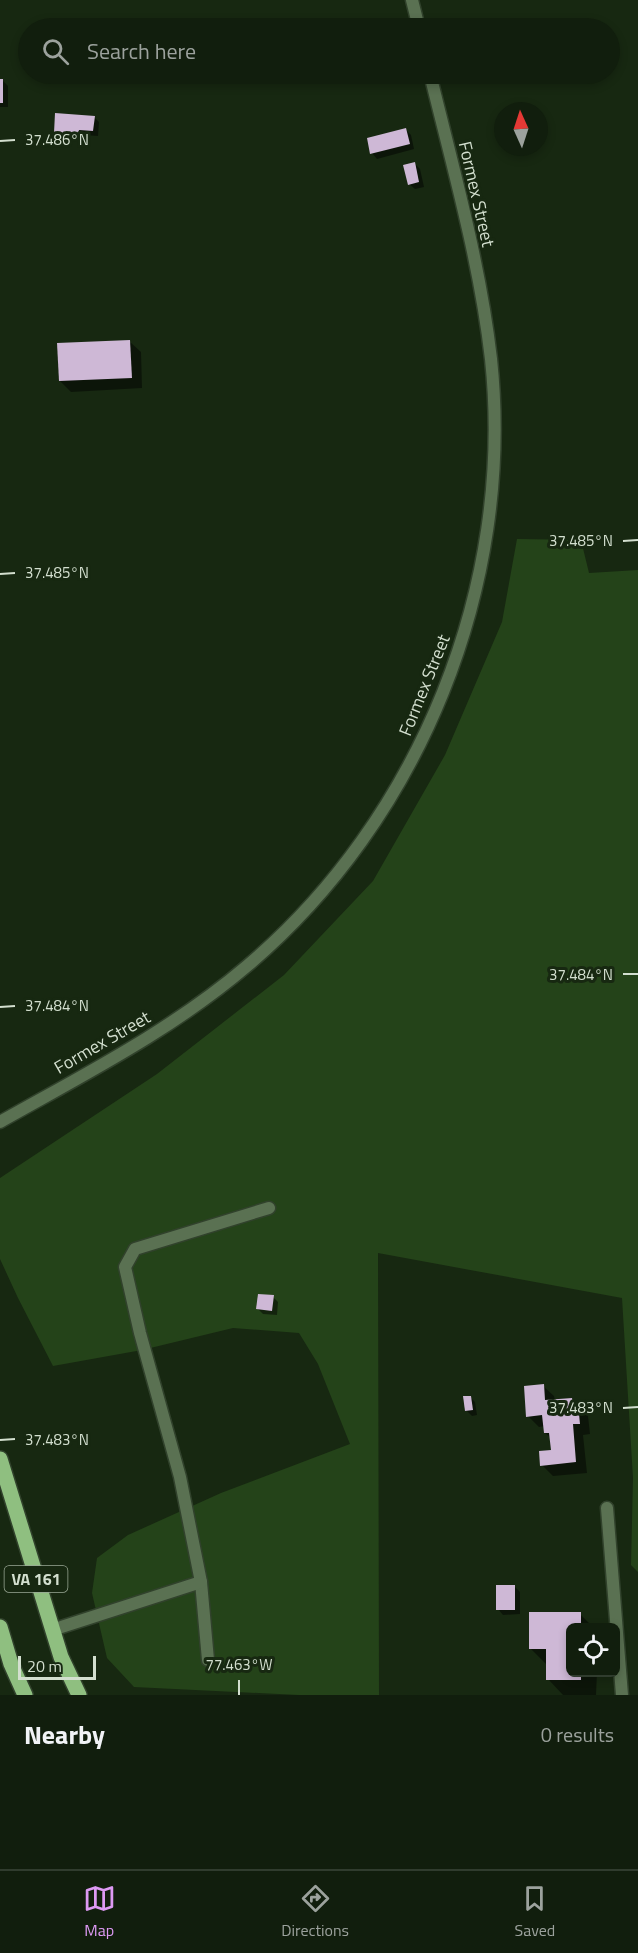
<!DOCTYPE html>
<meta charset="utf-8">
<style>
:root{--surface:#111e0d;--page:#1e2b1b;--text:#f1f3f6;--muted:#9ca29d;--line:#303c2e;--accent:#dd99f3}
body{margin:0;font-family:"Titillium Web",sans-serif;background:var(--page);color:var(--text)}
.controls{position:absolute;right:18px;bottom:18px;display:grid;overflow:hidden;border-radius:9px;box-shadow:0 3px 9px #0003}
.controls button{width:54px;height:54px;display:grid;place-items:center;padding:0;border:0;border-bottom:2px solid var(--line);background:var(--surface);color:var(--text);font:30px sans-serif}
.compass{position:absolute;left:494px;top:102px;width:54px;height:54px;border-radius:50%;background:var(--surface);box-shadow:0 3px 9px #0003;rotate:357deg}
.scale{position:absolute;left:18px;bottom:15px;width:78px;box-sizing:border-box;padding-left:6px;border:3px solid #d3dfcf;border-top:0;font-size:16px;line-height:21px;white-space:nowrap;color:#d3dfcf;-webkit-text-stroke:4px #172811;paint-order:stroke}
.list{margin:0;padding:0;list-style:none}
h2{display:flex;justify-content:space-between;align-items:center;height:78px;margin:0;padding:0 24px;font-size:26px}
h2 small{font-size:20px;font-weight:400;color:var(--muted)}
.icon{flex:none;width:33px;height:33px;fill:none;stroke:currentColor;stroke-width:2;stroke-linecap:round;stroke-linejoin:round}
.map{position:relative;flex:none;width:638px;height:1695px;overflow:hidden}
.search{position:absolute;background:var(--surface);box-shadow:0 3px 9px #0003;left:18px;right:18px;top:18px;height:66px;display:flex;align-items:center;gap:15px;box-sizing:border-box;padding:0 21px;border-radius:33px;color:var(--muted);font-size:22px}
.sheet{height:174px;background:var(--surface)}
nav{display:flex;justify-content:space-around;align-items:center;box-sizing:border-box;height:84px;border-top:2px solid var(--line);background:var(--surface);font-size:16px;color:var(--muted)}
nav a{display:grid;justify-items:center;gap:3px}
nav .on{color:var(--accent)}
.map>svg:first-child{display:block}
.green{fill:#244319}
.shadow{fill:#0007}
.building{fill:#ceb8d6}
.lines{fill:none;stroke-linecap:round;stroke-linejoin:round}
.lane-casing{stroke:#31422c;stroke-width:15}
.street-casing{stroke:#31422c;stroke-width:15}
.primary-casing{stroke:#31422c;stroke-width:18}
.lane{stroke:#5a7152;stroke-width:12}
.street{stroke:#5a7152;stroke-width:12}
.primary{stroke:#8fbf80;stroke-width:15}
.ticks{fill:none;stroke:#d3dfcf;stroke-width:2}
.labels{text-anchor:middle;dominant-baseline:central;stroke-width:6;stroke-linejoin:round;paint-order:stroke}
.shield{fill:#172811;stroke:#9ba896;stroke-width:1.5}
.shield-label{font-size:16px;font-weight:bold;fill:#d3dfcf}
.street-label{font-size:18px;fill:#d3dfcf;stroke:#172811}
.ticks-label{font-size:15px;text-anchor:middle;fill:#d3dfcf;stroke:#172811;stroke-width:6;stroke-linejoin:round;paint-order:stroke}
</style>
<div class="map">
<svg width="638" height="1695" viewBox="0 0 638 1695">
<rect width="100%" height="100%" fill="#172811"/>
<path class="green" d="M517,539L581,540L589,573L638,570V1572L631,1565L633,1478L622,1298L378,1253L379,1695H299L134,1687L107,1658L92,1593L97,1558L128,1535L221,1493L350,1444L318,1364L299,1333L233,1328L142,1350L53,1366L18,1298L0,1259V1178L157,1074L284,975L373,881L445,755L502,622Z"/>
<g class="shadow">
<path d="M0,81H3L8,86V107H0Z"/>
<path d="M94,117L99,122L98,136L83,135V139L61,137L55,132Z"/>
<path d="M406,130L411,135L414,149L377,159L372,153Z"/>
<path d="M415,164L420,169L424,187L415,189L409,184Z"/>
<path d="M130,342L141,352L142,388L71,392L60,381Z"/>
<path d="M273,1297L278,1302L277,1315L263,1314L258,1309Z"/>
<path d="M543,1386L554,1396L555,1401L572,1399L588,1416L590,1434L583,1435L587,1473L553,1476L542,1465L552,1452L551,1438L545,1433V1426L539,1427L528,1416Z"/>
<path d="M470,1397L475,1402L477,1415L472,1416L466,1410Z"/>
<path d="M515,1587L520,1592V1614L503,1615L498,1609Z"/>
<path d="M580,1614L594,1628H570V1672H597L596,1695H563L548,1679L546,1664L530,1648Z"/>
</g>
<g class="building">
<rect x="0" y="79" width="3" height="24"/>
<path d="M55,113L95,116L93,131L79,130L78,135L54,133Z"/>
<path d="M406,128L410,144L370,154L367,138Z"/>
<path d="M415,162L419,182L408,185L403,165Z"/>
<path d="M130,340L132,378L59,381L57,343Z"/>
<path d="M258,1294L274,1295L272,1311L256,1309Z"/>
<path d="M544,1384L545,1400L572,1398L573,1404H578L580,1424H573L576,1462L540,1466L539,1451L551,1450L549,1433H544L542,1415L526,1417L524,1386Z"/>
<path d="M463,1396H471L473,1410L465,1411Z"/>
<rect x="496" y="1585" width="19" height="25"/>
<path d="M529,1612H581V1628H570V1672H581V1680H546V1649H529Z"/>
</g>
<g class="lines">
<defs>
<g id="lane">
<path d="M201,1582L208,1660"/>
<path d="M52,1630L201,1582L180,1477L140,1333L125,1267L135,1249L269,1208"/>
</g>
<g id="street">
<path d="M412,0L419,28"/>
<path d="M0,1122C85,1074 172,1030 247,966C420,820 515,585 491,359C480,263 453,168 430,74"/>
<path d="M607,1508L622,1695"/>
</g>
<g id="primary">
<path d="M0,1459L61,1657L79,1695"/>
<path d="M0,1627L11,1664L25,1695"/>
</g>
</defs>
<use href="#lane" class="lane-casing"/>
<use href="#street" class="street-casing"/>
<use href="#primary" class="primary-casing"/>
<use href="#lane" class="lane"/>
<use href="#street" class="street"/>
<use href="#primary" class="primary"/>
</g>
<path class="ticks" d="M0,141L15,140M623,541L638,540M0,574L15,573M623,974H638M0,1007L15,1006M623,1408L638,1407M0,1440L15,1439M239,1680V1695"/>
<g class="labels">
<rect class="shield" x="4.5" y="1566" width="63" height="26" rx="4.5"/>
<g class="shield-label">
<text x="36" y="1579">VA 161</text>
</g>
<g class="street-label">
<text transform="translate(477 194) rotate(77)">Formex Street</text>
<text transform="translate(424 685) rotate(-68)">Formex Street</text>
<text transform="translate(102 1042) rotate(-30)">Formex Street</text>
</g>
</g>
<g class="ticks-label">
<text x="57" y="145">37.486°N</text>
<text x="581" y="546">37.485°N</text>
<text x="57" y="578">37.485°N</text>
<text x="581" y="980">37.484°N</text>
<text x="57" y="1011">37.484°N</text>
<text x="581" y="1413">37.483°N</text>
<text x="57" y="1445">37.483°N</text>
<text x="239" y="1670">77.463°W</text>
</g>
</svg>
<div class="controls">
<button><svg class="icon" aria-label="locate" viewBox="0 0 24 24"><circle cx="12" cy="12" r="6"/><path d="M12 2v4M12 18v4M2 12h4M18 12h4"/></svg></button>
</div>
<svg class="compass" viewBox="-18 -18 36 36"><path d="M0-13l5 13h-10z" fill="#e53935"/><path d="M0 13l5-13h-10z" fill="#9ca29d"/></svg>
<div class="scale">20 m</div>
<div class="search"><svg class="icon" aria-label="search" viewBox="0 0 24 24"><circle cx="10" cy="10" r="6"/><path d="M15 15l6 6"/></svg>Search here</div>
</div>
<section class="sheet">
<h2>Nearby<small>0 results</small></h2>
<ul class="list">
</ul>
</section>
<nav>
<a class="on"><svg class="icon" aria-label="map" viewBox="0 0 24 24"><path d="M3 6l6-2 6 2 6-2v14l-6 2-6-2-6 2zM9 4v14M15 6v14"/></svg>Map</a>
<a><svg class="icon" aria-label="directions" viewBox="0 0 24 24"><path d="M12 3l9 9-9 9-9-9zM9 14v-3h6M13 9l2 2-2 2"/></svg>Directions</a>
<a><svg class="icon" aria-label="saved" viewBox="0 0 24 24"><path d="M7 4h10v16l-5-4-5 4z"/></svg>Saved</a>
</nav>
